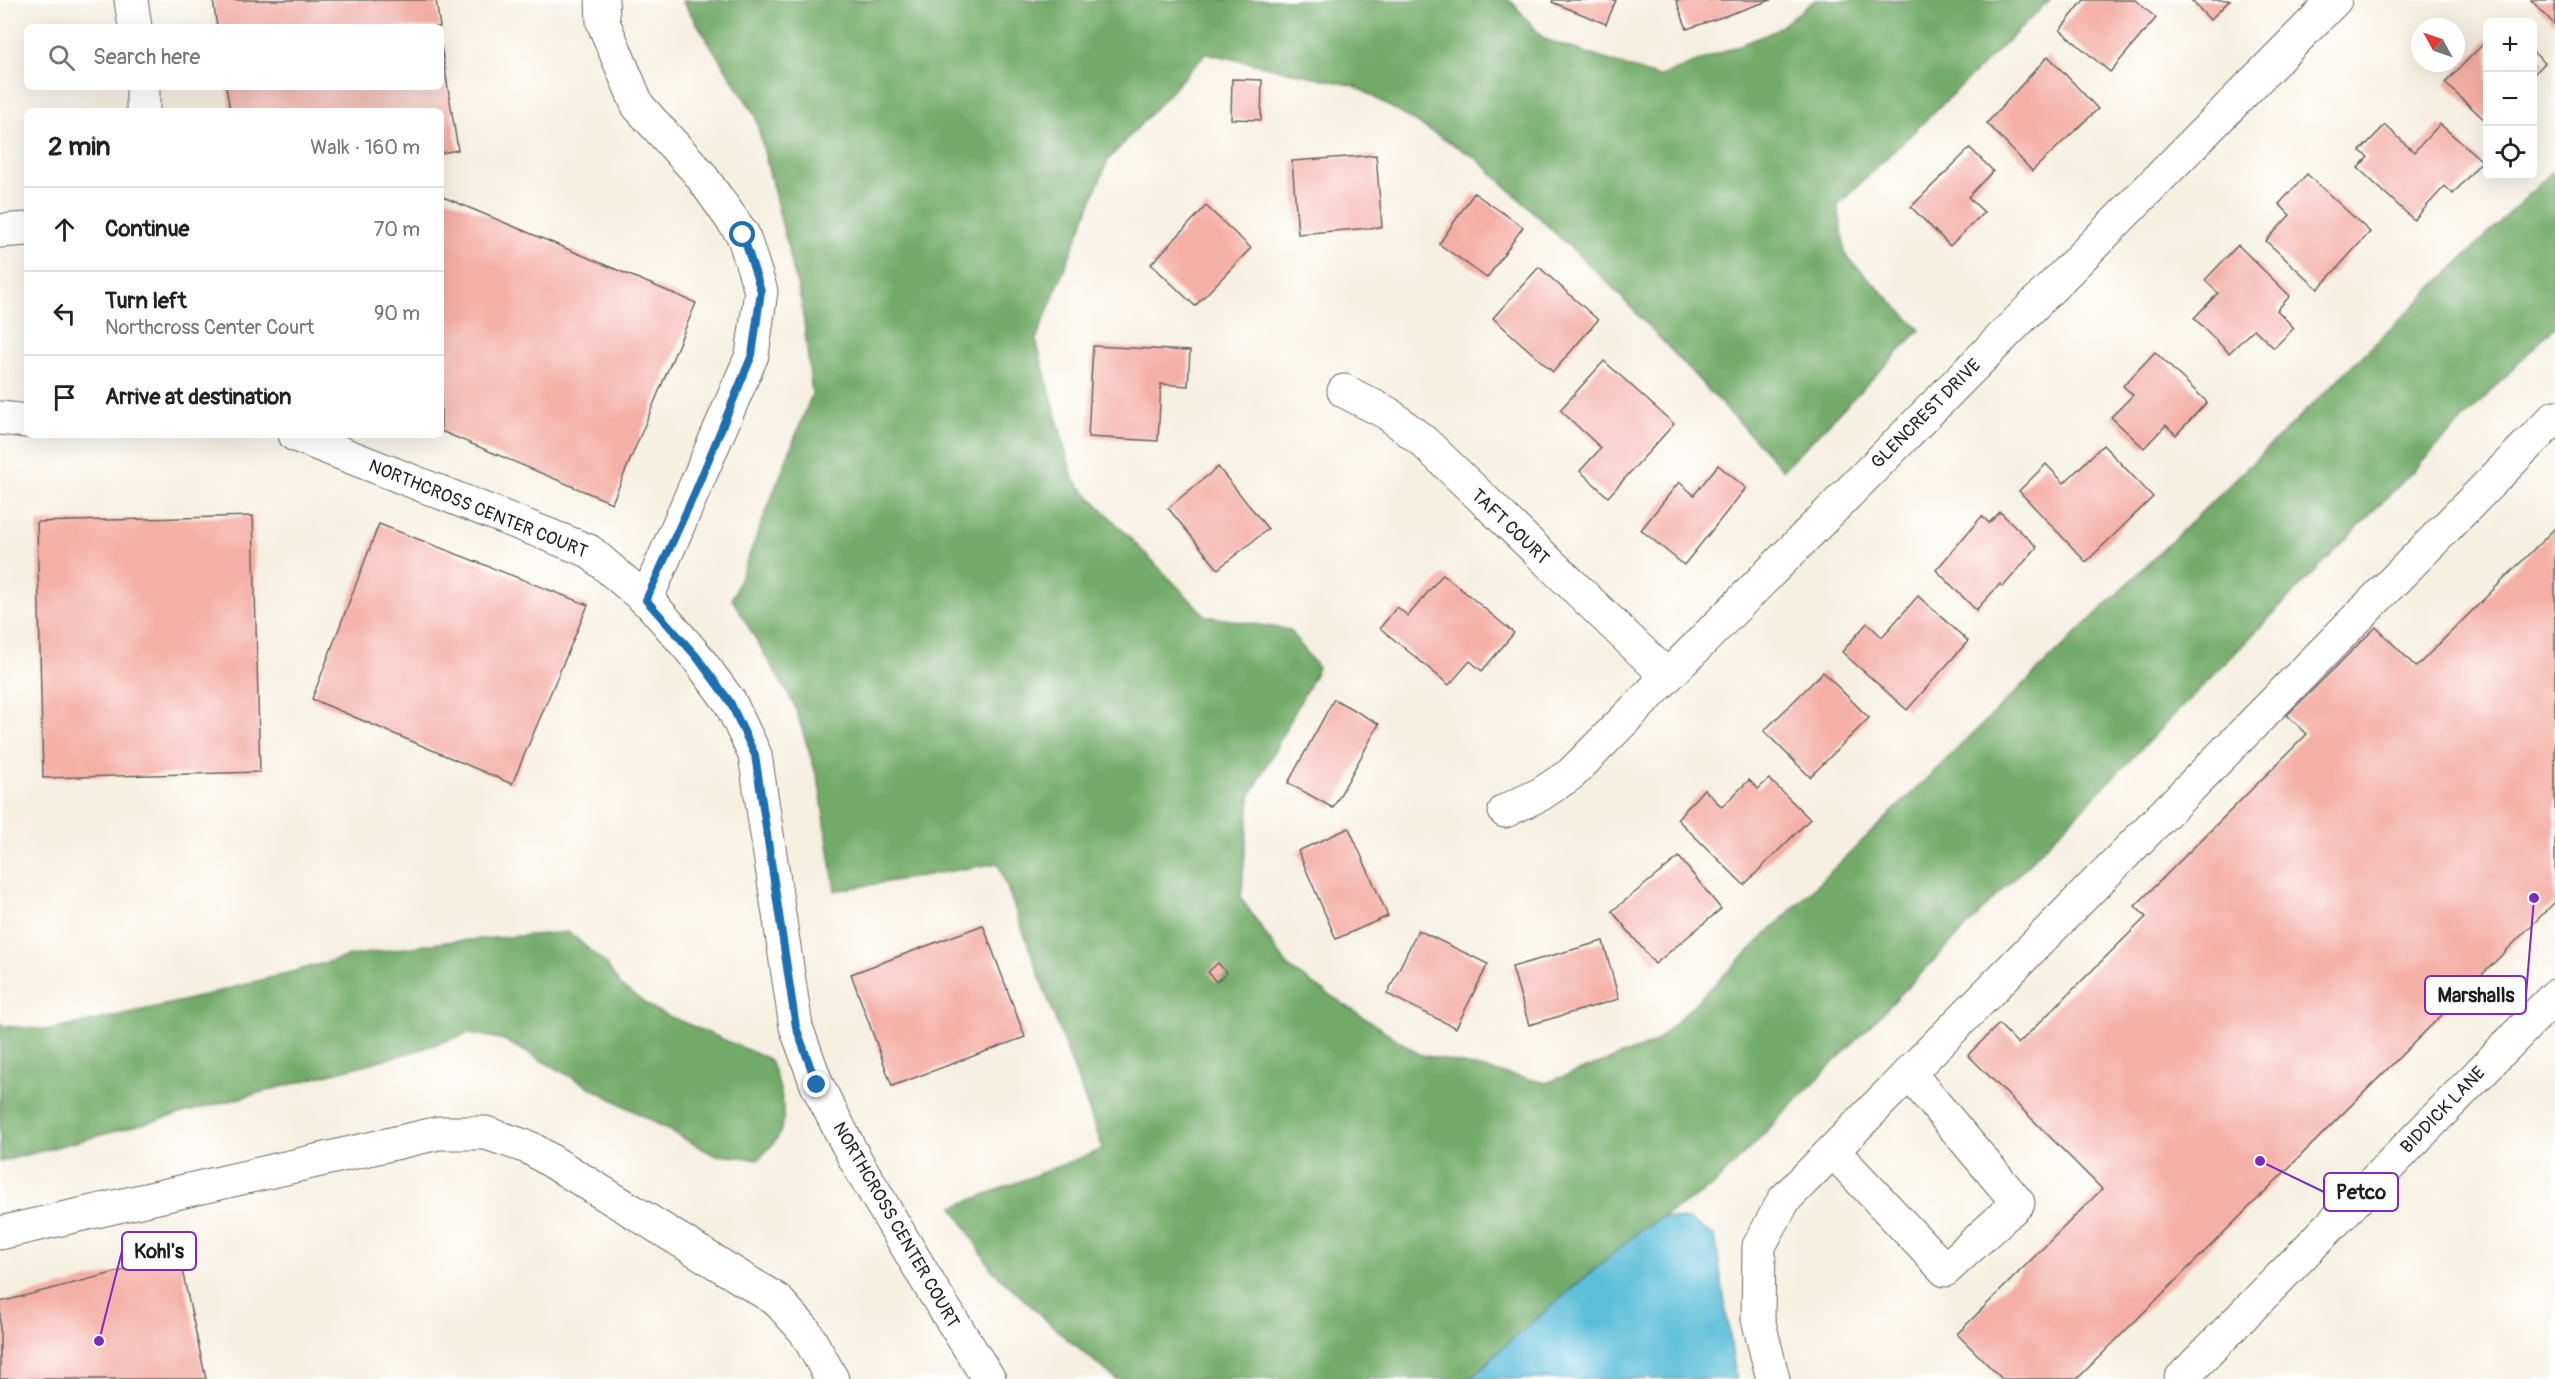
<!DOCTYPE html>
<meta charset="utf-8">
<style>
:root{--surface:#fff;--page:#f6f6f6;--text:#222;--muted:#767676;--line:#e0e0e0}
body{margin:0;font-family:Pangolin,sans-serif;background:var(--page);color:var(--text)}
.controls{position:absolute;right:18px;top:18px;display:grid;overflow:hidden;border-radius:9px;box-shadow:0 6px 24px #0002}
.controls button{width:54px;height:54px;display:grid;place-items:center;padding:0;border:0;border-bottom:2px solid var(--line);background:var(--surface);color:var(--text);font:30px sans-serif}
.compass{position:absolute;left:2411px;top:18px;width:54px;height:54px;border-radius:50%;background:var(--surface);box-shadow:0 6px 24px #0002;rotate:310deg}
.stop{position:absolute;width:18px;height:18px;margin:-14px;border:4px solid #1f6fb2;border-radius:50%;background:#fff}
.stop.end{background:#1f6fb2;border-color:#fff;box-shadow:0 2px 6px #0008}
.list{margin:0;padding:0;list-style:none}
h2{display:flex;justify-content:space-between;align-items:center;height:78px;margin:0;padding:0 24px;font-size:26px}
h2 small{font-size:20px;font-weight:400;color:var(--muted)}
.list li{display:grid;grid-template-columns:39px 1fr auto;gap:18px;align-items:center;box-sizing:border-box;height:84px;padding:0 24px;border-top:2px solid var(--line)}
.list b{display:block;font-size:22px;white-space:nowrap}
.list p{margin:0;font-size:20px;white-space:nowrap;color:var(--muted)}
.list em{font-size:20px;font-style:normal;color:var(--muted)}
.icon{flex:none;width:33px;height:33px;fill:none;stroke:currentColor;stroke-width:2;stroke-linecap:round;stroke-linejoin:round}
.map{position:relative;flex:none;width:2555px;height:1379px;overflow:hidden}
.search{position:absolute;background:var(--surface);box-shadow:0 6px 24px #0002;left:24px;top:24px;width:420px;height:66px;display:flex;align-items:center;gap:15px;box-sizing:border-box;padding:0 21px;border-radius:9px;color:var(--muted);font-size:22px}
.panel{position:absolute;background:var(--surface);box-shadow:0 6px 24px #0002;left:24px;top:108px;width:420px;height:330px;border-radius:9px}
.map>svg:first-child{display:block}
.forest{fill:#72aa68;stroke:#476342;stroke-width:1.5}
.water{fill:#5bbed9;stroke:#3c6d7a;stroke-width:1.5}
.building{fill:#f4afa6}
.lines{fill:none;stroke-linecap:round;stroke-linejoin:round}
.minor-casing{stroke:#686661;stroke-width:35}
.minor{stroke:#fff;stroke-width:33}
.route{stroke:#1f6fb2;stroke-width:8}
.labels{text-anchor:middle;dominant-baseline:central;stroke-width:5;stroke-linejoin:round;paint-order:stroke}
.street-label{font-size:18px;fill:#1c1c1c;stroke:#fff}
.leader{fill:none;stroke:#7b2cbf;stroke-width:2}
.callout-dot{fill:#7b2cbf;stroke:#fff;stroke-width:2}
.callout{fill:#fff;stroke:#7b2cbf;stroke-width:2}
.callout-label{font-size:20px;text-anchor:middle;font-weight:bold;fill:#1c1c1c}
</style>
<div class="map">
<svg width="2555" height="1379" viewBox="0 0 2555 1379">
<rect width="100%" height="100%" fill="#fff"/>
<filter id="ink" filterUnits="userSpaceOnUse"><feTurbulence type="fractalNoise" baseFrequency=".0167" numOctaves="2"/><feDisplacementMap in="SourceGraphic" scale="12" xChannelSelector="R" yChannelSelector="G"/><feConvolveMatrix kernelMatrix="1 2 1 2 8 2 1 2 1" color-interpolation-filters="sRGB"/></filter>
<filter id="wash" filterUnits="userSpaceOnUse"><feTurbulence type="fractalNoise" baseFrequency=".008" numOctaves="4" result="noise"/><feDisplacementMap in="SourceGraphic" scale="24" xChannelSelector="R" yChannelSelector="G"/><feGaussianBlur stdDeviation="1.35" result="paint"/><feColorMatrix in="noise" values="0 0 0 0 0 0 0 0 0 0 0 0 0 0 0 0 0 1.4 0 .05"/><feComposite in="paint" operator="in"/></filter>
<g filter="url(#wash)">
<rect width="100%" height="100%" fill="#f6f0e1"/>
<g class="forest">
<path d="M682,0H1510L1544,39L1659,77L1775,31L1815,0H2050L1838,205L1846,256L1920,330L1783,470L1608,283L1476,158L1355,86L1206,53L1108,160L1036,340L1073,479L1206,616L1290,630L1318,668L1250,797L1241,898L1289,968L1419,1054L1546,1083L1654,1043L2555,169V326L1712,1187L1641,1230L1501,1349L1471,1379H1116L1061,1334L992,1270L953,1207L1103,1149L998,863L835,891L819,783L794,704L732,599L812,394L802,305L755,115Z"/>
<path d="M569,932L607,965L620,985L655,1010L769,1059C779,1080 790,1115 778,1137C773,1145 765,1152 759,1159L714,1155L504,1040L470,1033L412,1052L0,1162V1023L4,1026L51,1030L183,1001L350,956L445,942Z"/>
</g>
<path class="water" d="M1663,1217L1688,1220L1715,1236L1736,1379H1471L1501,1349L1641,1230Z"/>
<g id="blocks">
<g class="building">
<path d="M213,0H436L440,27H217Z"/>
<path d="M1553,0H1616L1606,24L1552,2Z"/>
<path d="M1676,0H1771L1687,29Z"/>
<path d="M2084,0H2135L2156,18L2110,72L2060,30Z"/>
<path d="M2191,0H2230L2210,20Z"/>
<path d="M2531,0H2555V25Z"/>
<path d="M2488,39V123L2445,83Z"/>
<path d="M441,45L458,150L441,153V111H224L230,109L226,87H441Z"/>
<path d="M2532,51L2545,63L2532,76Z"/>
<path d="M2048,56L2098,109L2032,171L1987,123Z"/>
<path d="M1232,79L1262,80L1261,120L1231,119Z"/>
<path d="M2440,124L2482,161L2453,194L2445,186L2414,220L2358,168L2368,157L2360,151L2385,125L2414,152Z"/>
<path d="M1970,148L1993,171L1968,197L1984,212L1950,246L1911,207Z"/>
<path d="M1376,155L1382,227L1298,234L1292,161Z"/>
<path d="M2307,174L2370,232L2318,289L2266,241L2290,215L2279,204Z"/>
<path d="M1474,193L1523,227L1487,278L1439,244Z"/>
<path d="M441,196L696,303L612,503L441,431Z"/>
<path d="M1206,206L1251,248L1195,306L1151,264Z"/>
<path d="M2238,245L2290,296L2277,310L2294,328L2274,348L2254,329L2229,353L2194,318L2218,293L2205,280Z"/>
<path d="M1539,267L1598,320L1553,372L1493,318Z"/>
<path d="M1093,346L1190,351L1188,386L1161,384L1158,441L1088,437Z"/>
<path d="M2155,352L2207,402L2176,435L2166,425L2144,448L2111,417L2133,395L2123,386Z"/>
<path d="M1604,361L1674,424L1608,497L1580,471L1601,448L1560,410Z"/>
<path d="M2103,445L2153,497L2086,562L2019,491L2046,464L2064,483Z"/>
<path d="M1718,465L1746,488L1684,565L1641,530L1679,482L1694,495Z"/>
<path d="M1218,467L1268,529L1218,569L1168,508Z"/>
<path d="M2000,512L2037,547L2003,587L2000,584L1976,610L1936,570L1982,516L1989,523Z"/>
<path d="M253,516L260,772L43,778L37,522Z"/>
<path d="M379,524L588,605L512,784L312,699Z"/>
<path d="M2555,528V902L2077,1379H2002L1957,1334L2102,1189L1968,1055L1999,1024L2018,1044L2146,917L2135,906L2307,734L2287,715L2376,627L2416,667Z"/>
<path d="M1443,574L1514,633L1482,671L1470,661L1449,685L1380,628L1397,607L1408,616Z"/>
<path d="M1918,596L1968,641L1907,710L1842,652L1867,623L1882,637Z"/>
<path d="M1823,672L1869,718L1810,777L1764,731Z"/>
<path d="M1334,699L1379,724L1333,808L1288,783Z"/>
<path d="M1769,779L1810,819L1744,885L1677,819L1704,789L1722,807L1749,780L1758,789Z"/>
<path d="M1349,828L1388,916L1336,939L1298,851Z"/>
<path d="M1679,857L1721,909L1655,964L1612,911Z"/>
<path d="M983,925L1025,1037L892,1086L851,974Z"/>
<path d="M1418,930L1488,964L1456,1028L1387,994Z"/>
<path d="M1603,941L1619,999L1529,1025L1512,967Z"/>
<path d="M1218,963L1227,973L1216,982L1208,972Z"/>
<path d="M179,1256L206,1379H0V1302Z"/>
</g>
</g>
</g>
<g filter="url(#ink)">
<use href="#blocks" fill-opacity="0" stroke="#686661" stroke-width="1.5"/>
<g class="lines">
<defs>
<g id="minor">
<path d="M131,0L135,27"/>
<path d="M602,0L603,22L638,106L699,173L743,235L761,291L752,355L646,600"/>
<path d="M143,87V111"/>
<path d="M0,231L27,229"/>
<path d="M1344,391L1387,413L1424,442L1667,676"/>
<path d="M0,418L27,421"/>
<path d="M295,435L589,551L652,605L696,656L730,702L755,755L796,1027L817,1085L855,1159L932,1289L989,1379"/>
<path d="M1505,811L1541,794L1571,774L2335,0"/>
<path d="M1833,1151L1945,1270L2018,1203L1909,1073"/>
<path d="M0,1233L439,1133H486L530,1148L777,1300L805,1331L832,1379"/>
<path d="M1773,1379L1758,1319L1759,1246L1784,1200L2555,417"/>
<path d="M2181,1379L2555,996"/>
</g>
</defs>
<use href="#minor" class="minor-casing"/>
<use href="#minor" class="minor"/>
</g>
</g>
<g class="lines" filter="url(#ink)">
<path class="route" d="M743,235L761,291L752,355L693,497L646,600L696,656L730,702L755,755L796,1027L817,1085"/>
</g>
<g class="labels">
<g class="street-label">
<text transform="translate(1926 414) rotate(-45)">GLENCREST DRIVE</text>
<text transform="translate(478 509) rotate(22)">NORTHCROSS CENTER COURT</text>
<text transform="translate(1510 527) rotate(44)">TAFT COURT</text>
<text transform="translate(2443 1110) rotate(-46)">BIDDICK LANE</text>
<text transform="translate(896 1225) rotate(60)">NORTHCROSS CENTER COURT</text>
</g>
</g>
<path class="leader" d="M2534 898L2526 995M2260 1161L2324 1192M99 1341L122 1251"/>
<g class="callout-dot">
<circle cx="2534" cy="898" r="6"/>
<circle cx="2260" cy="1161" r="6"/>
<circle cx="99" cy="1341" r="6"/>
</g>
<g class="callout">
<rect x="2425" y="976" width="101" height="38" rx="6"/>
<rect x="2324" y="1173" width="74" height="38" rx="6"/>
<rect x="122" y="1232" width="74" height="38" rx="6"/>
</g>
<g class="callout-label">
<text x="2476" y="1002">Marshalls</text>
<text x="2361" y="1199">Petco</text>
<text x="159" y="1258">Kohl's</text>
</g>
</svg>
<div class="controls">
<button>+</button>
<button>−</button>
<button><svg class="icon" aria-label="locate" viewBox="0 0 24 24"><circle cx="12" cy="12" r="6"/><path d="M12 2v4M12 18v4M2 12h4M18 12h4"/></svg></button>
</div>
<svg class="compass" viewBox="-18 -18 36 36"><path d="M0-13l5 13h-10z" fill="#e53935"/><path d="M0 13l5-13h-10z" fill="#767676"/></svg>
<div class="stop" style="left:743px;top:235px"></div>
<div class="stop end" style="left:817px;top:1085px"></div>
<div class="search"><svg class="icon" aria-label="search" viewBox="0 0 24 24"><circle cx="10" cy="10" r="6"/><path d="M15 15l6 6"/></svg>Search here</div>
<section class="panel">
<h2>2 min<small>Walk · 160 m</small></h2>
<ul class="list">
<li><svg class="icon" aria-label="ahead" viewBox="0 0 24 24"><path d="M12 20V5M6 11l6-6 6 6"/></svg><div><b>Continue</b></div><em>70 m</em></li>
<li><svg class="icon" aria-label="left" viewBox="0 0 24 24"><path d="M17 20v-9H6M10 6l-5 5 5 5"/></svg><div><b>Turn left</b><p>Northcross Center Court</p></div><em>90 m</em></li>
<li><svg class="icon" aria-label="arrive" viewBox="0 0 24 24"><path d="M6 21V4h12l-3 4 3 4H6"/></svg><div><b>Arrive at destination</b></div></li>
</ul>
</section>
</div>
